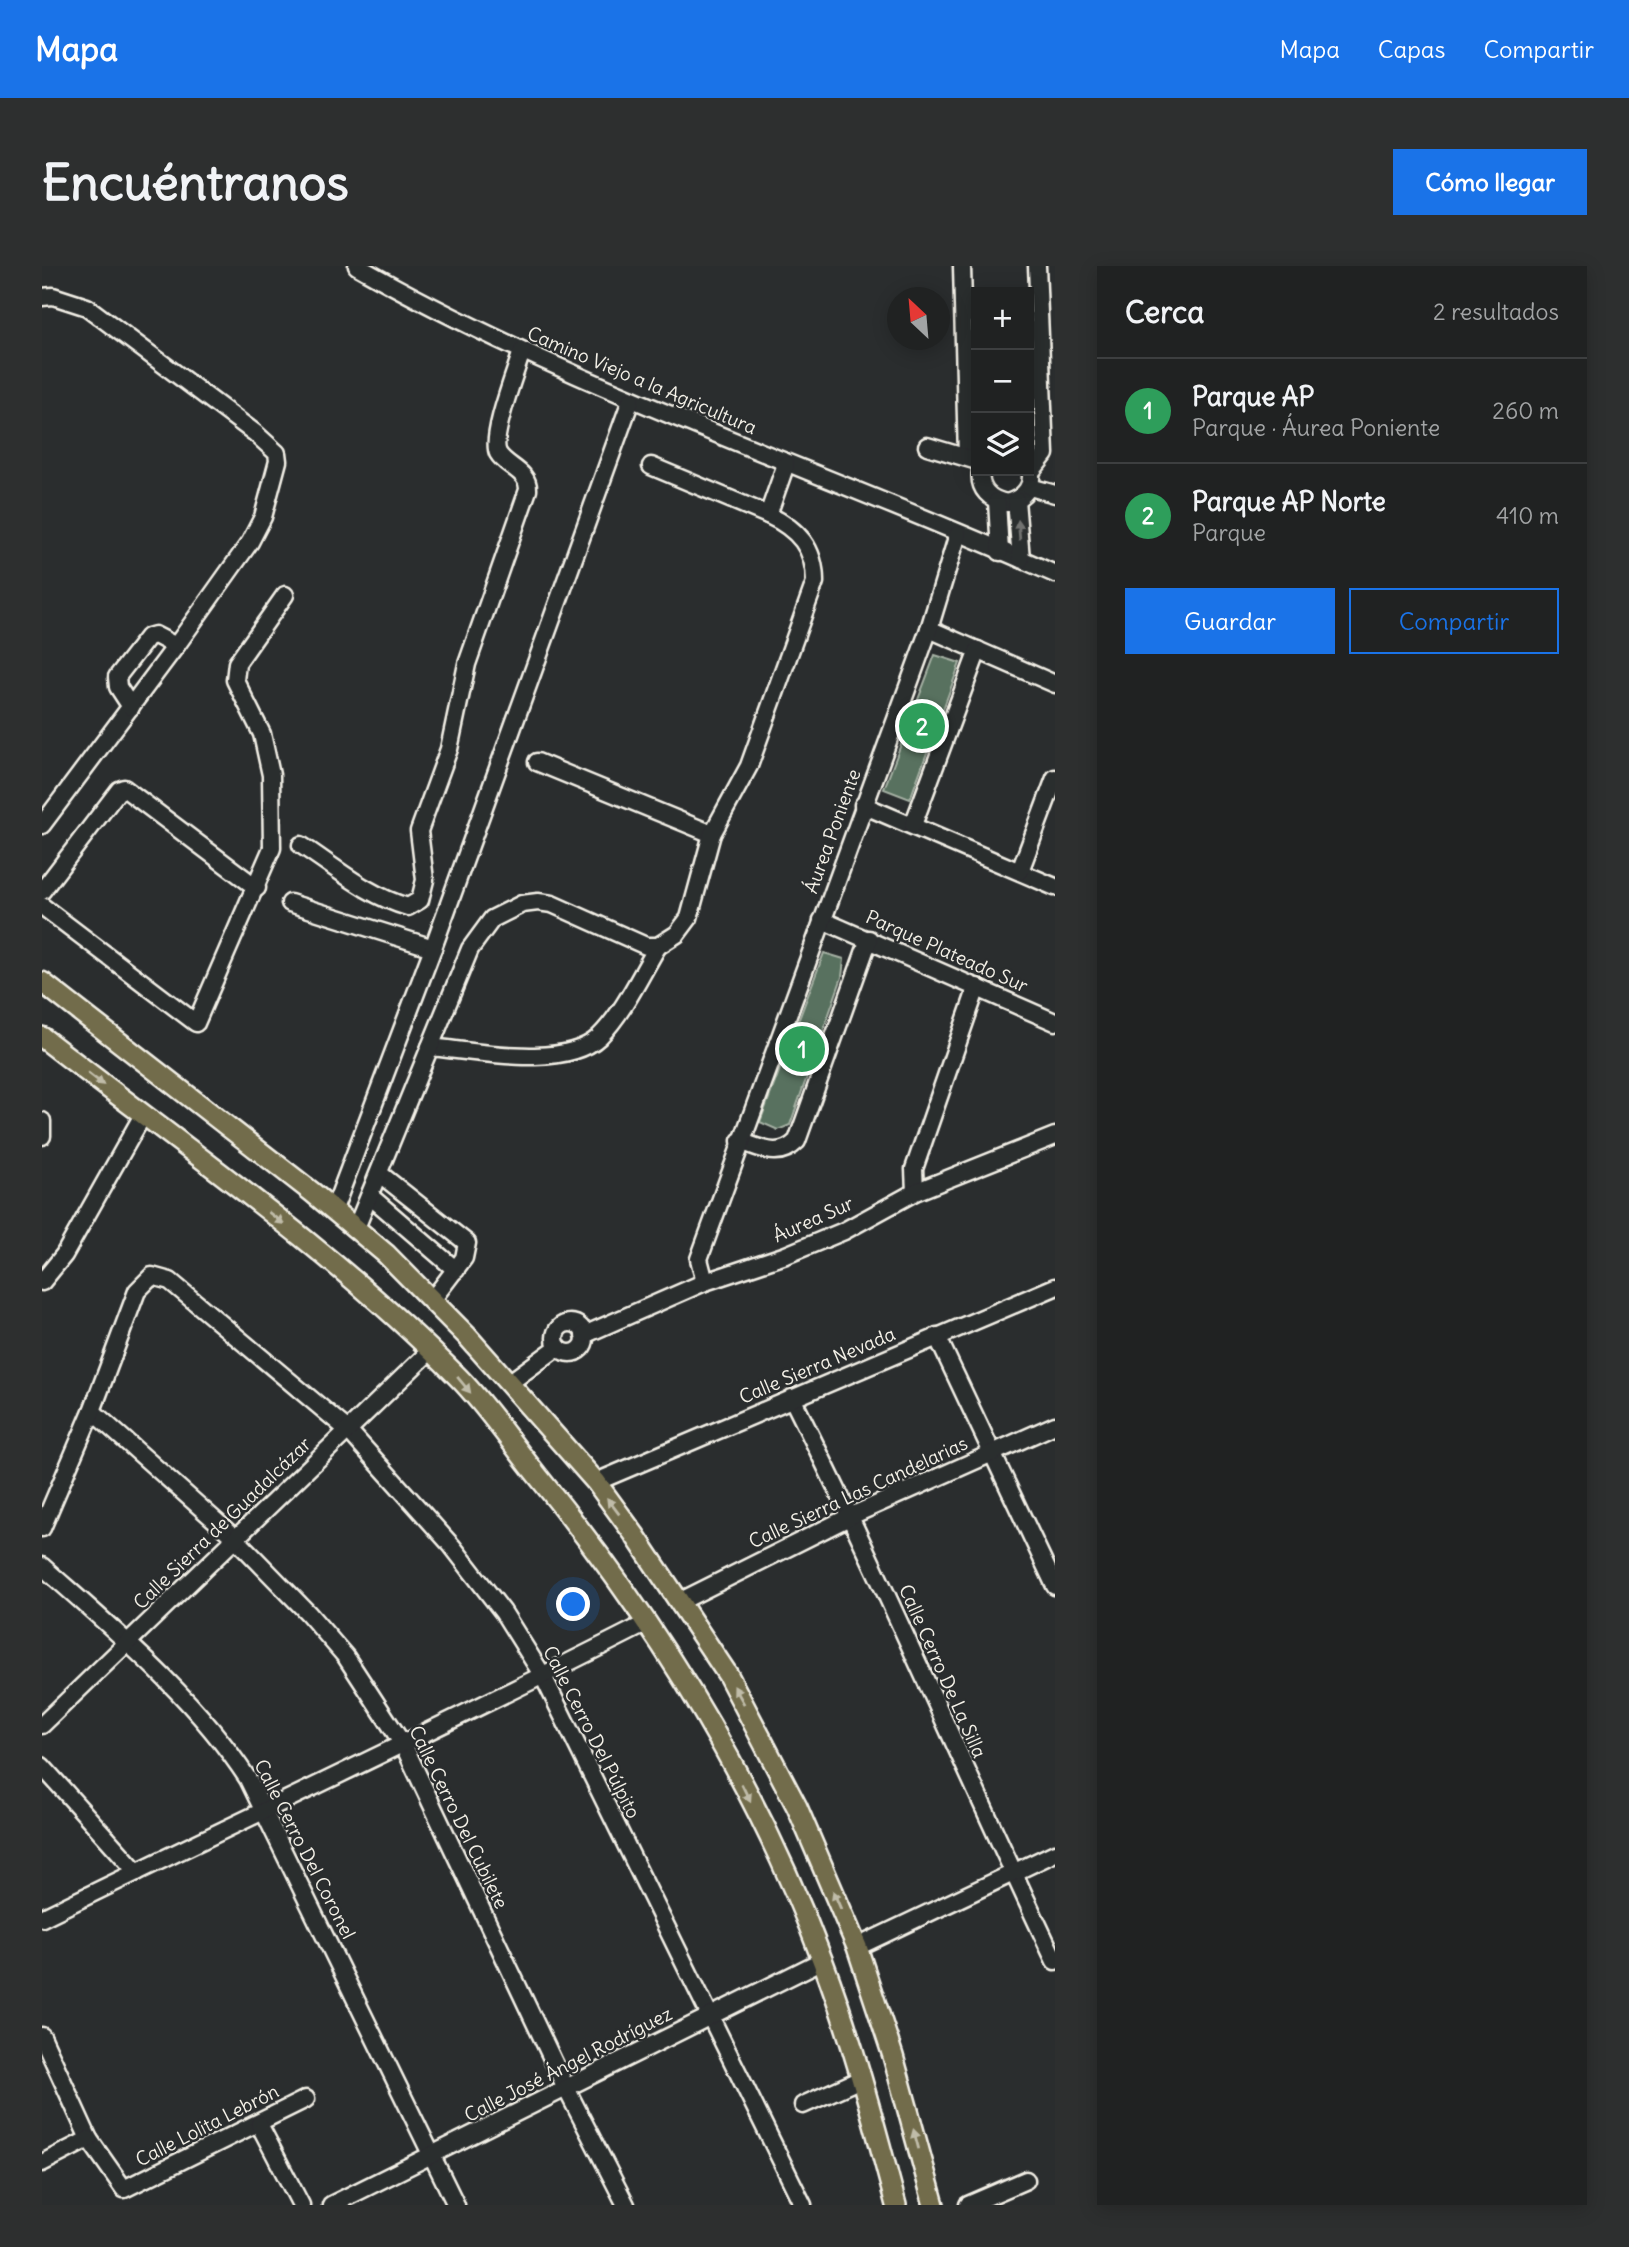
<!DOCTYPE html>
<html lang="es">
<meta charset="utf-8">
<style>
:root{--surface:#202222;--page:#2d2f2f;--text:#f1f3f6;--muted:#a2a4a5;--line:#3d3f40;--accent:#1a73e8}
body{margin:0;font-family:Delius,sans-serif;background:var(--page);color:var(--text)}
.controls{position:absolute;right:21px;top:21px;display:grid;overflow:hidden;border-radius:0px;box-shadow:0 4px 18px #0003}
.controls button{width:63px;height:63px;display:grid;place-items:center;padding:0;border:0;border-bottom:2px solid var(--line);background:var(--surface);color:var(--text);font:35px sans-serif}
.compass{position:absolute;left:845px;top:21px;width:63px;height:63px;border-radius:50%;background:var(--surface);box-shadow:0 4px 18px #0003;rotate:334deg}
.you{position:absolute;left:532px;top:1339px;width:24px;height:24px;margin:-18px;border:5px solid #fff;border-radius:50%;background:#1a73e8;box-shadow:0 0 0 10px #1a73e833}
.badge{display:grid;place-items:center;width:46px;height:46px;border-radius:50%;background:var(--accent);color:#fff;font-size:23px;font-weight:700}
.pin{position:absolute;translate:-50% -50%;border:4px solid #fff;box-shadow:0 2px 7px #0006}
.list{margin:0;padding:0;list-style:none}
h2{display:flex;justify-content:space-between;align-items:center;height:91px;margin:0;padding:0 28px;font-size:30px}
h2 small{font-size:23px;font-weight:400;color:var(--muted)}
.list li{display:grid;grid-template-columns:46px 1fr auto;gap:21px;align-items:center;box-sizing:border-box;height:105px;padding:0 28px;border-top:2px solid var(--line)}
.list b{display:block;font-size:26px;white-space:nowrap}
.list p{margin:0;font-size:23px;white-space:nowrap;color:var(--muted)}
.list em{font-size:23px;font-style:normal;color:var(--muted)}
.actions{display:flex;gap:14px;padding:21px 28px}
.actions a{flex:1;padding:16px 0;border:2px solid var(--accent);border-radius:0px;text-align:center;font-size:24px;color:var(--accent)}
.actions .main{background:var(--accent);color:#fff}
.icon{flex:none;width:38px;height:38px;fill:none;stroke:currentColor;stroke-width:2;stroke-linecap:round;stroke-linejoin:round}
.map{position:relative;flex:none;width:1013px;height:1939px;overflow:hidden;border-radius:0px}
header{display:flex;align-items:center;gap:42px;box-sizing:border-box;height:98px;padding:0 35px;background:var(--accent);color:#fff}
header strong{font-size:33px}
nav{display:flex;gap:38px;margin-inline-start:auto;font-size:24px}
.intro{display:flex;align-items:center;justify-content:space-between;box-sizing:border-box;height:168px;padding:0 42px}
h1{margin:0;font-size:49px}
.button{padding:18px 32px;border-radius:0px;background:var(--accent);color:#fff;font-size:24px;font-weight:700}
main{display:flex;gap:42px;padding:0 42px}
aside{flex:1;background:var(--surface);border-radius:0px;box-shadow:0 4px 18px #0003}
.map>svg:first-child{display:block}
.green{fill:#58715f;stroke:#a6b1a4;stroke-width:2}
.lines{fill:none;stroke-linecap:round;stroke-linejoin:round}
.minor-casing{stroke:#f4f1e8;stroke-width:21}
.major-casing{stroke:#f4f1e8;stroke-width:24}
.minor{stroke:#2a2d2e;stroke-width:16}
.major{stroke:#726c4b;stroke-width:19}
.oneway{fill:#71726f}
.oneway2{fill:#c0bca9}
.labels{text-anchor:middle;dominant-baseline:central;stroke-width:5;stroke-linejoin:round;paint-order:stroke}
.street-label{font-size:19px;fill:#f4f1e8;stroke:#2a2d2e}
</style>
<header>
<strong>Mapa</strong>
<nav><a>Mapa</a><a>Capas</a><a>Compartir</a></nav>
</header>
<div class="intro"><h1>Encuéntranos</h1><a class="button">Cómo llegar</a></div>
<main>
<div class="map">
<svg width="1013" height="1939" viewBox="0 0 1013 1939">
<rect width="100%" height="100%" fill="#2a2d2e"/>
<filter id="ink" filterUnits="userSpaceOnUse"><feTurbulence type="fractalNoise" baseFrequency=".0143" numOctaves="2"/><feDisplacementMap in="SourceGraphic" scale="14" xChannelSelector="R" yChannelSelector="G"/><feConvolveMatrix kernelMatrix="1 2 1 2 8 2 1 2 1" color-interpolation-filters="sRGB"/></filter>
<g filter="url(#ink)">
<g class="green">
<path d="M893,389L918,397L868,533L842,523Z"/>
<path d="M782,687L802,693L800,711L748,859L736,864L718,856Z"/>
</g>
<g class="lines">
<defs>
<g id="minor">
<path d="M315,0C537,126 781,204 1013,308"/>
<path d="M920,0L925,191"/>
<path d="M0,31L11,30L45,41L213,167L235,187L236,195L221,251L208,276L134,380L0,559"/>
<path d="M885,180L932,194"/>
<path d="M609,200L726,249"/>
<path d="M939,205C936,223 948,234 965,237C982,232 994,219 987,201"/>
<path d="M989,206L1003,188L995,0"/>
<path d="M988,221L1013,228"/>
<path d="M974,234L979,293"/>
<path d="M955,235L958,286"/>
<path d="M887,363L1013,418"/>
<path d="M89,441L76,421L75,411L106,371L113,369L134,380"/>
<path d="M495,496L670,568"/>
<path d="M821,539L1013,621"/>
<path d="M871,559L936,384"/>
<path d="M259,579C293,601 326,630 366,641L378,634L383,614L377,565L407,483L425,398L486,224C487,205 464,201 456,187C448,171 474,105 480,85"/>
<path d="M978,605L1013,512"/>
<path d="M0,625L77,524L82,522L215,622"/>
<path d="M248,637L391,682"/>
<path d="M0,640L154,757L230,582L229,509L220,468L193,414L195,397L243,329"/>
<path d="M780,654L1013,756"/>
<path d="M388,781C433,785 522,804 557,771C582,746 598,710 616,680"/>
<path d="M0,855V870"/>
<path d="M698,875C721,883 737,893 755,875L827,673"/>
<path d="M338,908L425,977L422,992L390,1034"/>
<path d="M873,926L872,903L935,721"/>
<path d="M328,930L414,1004"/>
<path d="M292,943L391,682L589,134"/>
<path d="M314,962L428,683L450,653L480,638L496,636L510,638L604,680H616L635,668L647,652L670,568L707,500L773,316C773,282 756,263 726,249L744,198"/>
<path d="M0,1016L22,989L101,849"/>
<path d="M663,1016L657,993L887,363L916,268"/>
<circle cx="528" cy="1072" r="15"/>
<path d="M542,1069L663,1016L744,989L802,965L873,926L1013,870"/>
<path d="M895,1070L1013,1320"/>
<path d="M467,1117L516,1081"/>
<path d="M750,1132C843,1317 924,1508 1013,1695"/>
<path d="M50,1145L193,1272L266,1347L304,1391L362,1480L524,1822L584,1939"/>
<path d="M554,1216L1013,1021"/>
<path d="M0,1262L50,1145L95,1025L110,1010L128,1015L307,1165L410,1280L461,1346L501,1410L761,1939"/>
<path d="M0,1300C73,1365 153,1431 206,1513L414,1939"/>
<path d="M639,1335L809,1250L1013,1159"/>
<path d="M0,1459L388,1085"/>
<path d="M0,1500L95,1606"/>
<path d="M0,1652C202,1553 405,1459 605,1357"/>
<path d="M815,1681L1013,1587"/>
<path d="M0,1770L47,1873L82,1923L264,1833"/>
<path d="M761,1839L819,1813"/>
<path d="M217,1858L259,1939"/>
<path d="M0,1897L47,1873"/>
<path d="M289,1939L781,1694"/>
<path d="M926,1939L984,1914"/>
</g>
<g id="major">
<path d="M0,716L270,926L344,988L425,1070L554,1216L592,1268L686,1409L755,1541L815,1681L851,1790L892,1939"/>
<path d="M0,771C141,881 290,983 416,1111C445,1140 469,1177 495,1209C614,1355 715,1519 781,1696C811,1775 832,1857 854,1939"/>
</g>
</defs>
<use href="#minor" class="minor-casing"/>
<use href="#major" class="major-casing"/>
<use href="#minor" class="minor"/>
<use href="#major" class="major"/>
</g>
<defs><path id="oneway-solid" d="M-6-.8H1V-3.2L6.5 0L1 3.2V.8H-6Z" transform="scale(1.75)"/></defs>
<use class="oneway" href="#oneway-solid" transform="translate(977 264) rotate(-95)"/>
<g class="oneway2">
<use href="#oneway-solid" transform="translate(54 813) rotate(38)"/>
<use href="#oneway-solid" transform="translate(234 952) rotate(38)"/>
<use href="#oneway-solid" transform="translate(422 1119) rotate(50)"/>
<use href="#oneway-solid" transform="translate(571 1240) rotate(-127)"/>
<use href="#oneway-solid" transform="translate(697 1429) rotate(-119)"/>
<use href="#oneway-solid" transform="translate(704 1527) rotate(64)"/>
<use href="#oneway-solid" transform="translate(795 1634) rotate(-113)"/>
<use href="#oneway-solid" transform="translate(874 1873) rotate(-105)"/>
</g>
</g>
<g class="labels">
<g class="street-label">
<text transform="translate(600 114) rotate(23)">Camino Viejo a la Agricultura</text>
<text transform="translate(790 565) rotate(-70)">Áurea Poniente</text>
<text transform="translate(905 685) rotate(24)">Parque Plateado Sur</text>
<text transform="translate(771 953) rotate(-24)">Áurea Sur</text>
<text transform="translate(775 1099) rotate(-23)">Calle Sierra Nevada</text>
<text transform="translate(816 1226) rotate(-25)">Calle Sierra Las Candelarias</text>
<text transform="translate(180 1257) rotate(-44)">Calle Sierra de Guadalcázar</text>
<text transform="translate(901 1405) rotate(66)">Calle Cerro De La Silla</text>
<text transform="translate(550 1466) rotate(63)">Calle Cerro Del Púlpito</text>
<text transform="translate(417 1551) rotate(64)">Calle Cerro Del Cubilete</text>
<text transform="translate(263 1583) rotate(63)">Calle Cerro Del Coronel</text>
<text transform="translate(526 1798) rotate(-27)">Calle José Ángel Rodríguez</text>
<text transform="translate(165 1859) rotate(-27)">Calle Lolita Lebrón</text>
</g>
</g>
</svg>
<div class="controls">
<button>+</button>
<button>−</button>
<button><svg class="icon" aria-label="layers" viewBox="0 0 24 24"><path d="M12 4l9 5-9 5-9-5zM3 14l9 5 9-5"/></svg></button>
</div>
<svg class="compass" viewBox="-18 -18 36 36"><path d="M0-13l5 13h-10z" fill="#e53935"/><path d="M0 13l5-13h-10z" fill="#a2a4a5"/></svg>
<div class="you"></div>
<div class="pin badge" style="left:760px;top:783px;background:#2e9e5b">1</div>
<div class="pin badge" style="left:880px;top:460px;background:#2e9e5b">2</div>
</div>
<aside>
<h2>Cerca<small>2 resultados</small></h2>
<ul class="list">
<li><span class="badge" style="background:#2e9e5b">1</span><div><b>Parque AP</b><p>Parque · Áurea Poniente</p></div><em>260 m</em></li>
<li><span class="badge" style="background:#2e9e5b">2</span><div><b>Parque AP Norte</b><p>Parque</p></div><em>410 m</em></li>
</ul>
<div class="actions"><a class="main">Guardar</a><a>Compartir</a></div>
</aside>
</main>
